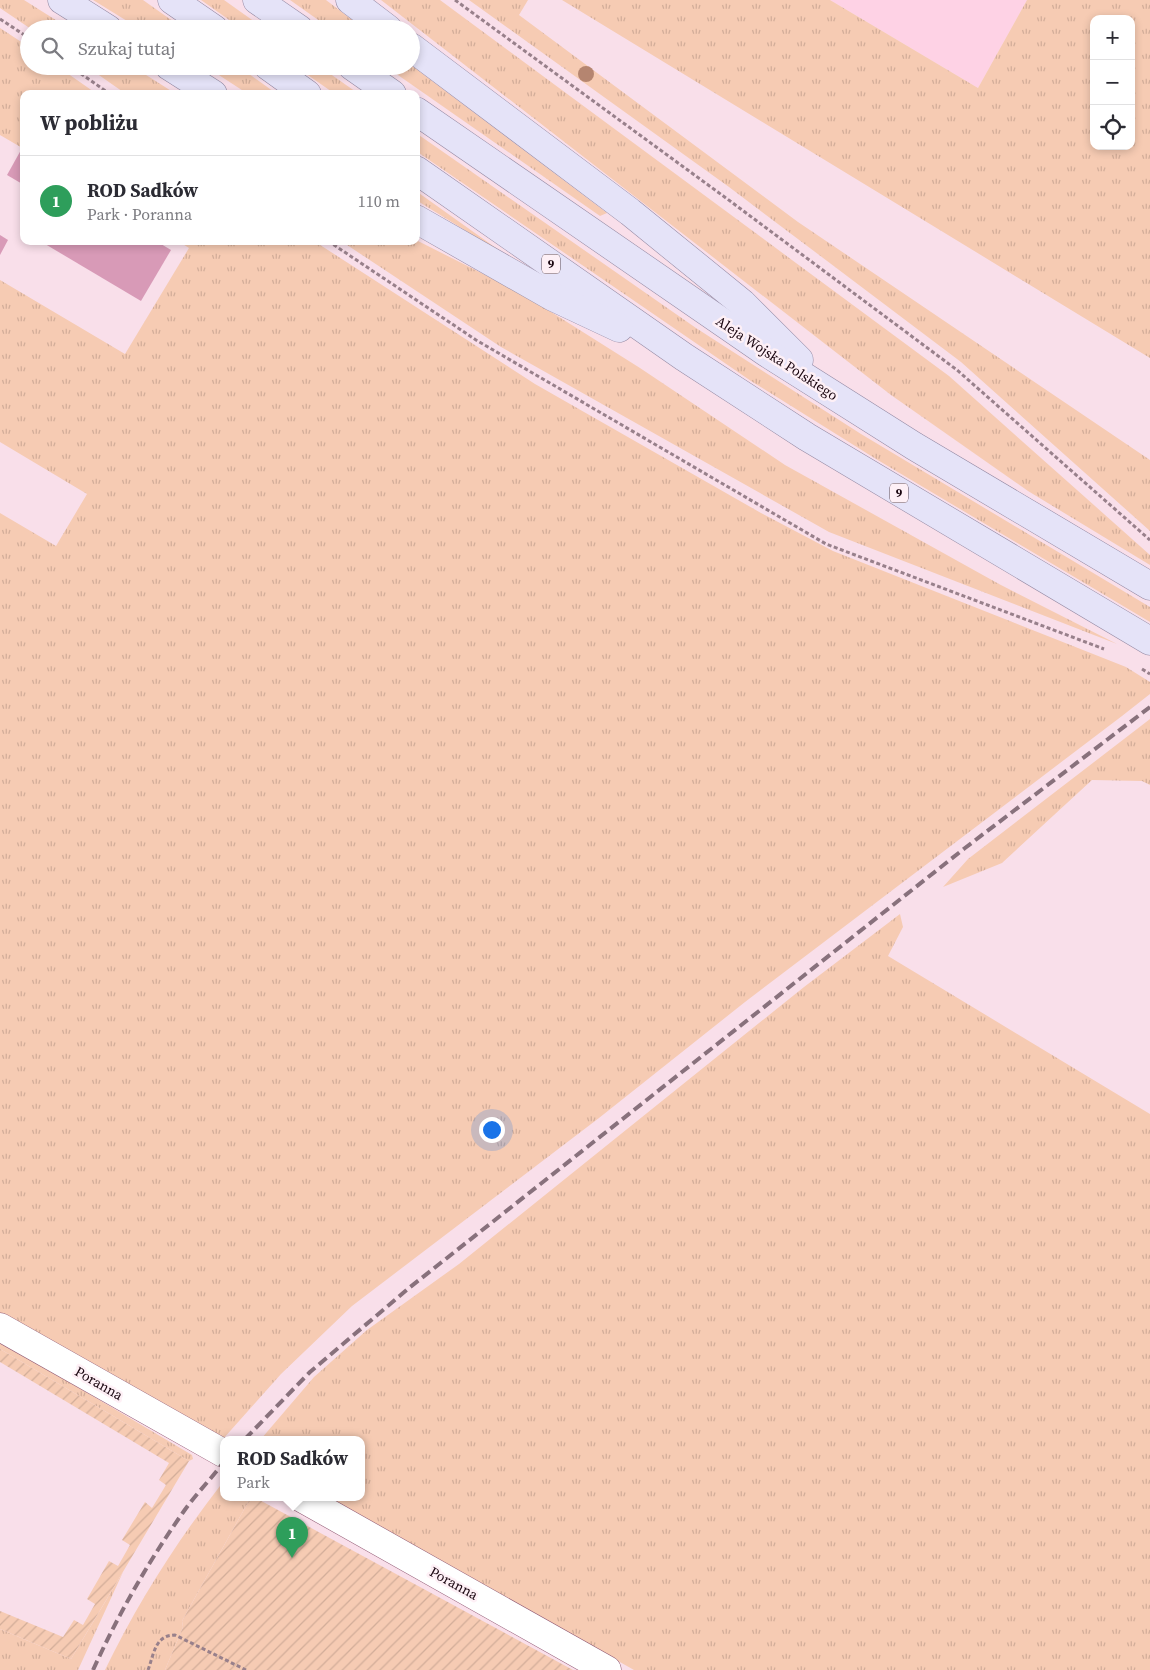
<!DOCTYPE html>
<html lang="pl">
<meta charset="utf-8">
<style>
:root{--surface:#fff;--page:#f7f7f7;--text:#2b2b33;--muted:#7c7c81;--line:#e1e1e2;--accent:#ea580c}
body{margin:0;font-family:"Source Serif 4",serif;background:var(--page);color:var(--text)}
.controls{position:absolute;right:15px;top:15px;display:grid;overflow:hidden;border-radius:10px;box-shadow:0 2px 8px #0003}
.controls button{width:45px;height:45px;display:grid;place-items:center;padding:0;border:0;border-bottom:1px solid var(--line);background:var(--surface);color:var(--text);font:25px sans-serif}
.you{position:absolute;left:491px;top:1129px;width:18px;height:18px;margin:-12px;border:4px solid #fff;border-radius:50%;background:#1a73e8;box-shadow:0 0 0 8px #1a73e833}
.badge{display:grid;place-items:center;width:32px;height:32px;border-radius:50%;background:var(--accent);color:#fff;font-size:16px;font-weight:700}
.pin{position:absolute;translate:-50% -41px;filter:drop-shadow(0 1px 2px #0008)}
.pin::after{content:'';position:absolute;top:26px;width:18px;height:15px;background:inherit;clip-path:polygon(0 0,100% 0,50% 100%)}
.popup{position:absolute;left:220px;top:1436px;width:145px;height:65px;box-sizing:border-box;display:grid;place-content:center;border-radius:10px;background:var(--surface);filter:drop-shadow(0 1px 4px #0005);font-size:16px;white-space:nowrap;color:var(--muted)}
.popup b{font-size:19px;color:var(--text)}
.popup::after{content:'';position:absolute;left:50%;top:100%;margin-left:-10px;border:10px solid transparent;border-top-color:var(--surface)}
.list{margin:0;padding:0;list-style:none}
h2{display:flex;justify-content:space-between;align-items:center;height:65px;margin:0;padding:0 20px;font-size:21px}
h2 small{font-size:16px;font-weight:400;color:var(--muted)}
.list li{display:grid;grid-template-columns:32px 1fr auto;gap:15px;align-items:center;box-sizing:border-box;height:90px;padding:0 20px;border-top:1px solid var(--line)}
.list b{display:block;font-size:19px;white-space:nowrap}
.list p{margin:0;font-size:16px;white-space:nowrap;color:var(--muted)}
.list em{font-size:16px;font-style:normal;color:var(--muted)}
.icon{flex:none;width:28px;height:28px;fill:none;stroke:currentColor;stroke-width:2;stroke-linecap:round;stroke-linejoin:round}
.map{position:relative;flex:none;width:1150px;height:1670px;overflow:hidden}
.search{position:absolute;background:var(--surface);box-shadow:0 2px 8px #0003;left:20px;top:20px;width:400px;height:55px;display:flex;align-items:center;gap:12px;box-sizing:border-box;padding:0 18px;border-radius:28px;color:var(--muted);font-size:19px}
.panel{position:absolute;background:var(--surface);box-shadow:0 2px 8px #0003;left:20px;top:90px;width:400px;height:155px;border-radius:10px}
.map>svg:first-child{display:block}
.built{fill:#fed2e5}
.grass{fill:url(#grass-tufts);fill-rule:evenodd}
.garden{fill:url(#garden-furrows)}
.building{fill:#d89ab7}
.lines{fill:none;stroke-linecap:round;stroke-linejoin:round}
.minor-casing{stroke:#905873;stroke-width:29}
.major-casing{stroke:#9389a3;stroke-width:29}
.path{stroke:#98808b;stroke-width:3;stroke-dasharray:4 2.5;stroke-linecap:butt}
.minor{stroke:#fff;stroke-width:28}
.major{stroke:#e5e3f8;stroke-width:28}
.rail{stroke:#88717c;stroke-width:4;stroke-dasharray:10 5;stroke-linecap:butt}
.tree{fill:#b58570}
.labels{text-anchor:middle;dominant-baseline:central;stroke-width:5;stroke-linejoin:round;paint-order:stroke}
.shield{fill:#fef0f6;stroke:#5e4c54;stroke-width:1}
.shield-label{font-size:12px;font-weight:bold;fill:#19050f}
.street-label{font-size:14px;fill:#19050f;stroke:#fef0f6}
</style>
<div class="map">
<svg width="1150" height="1670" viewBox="0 0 1150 1670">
<defs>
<pattern id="grass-tufts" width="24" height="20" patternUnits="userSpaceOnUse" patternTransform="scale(1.25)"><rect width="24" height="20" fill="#f6cbb3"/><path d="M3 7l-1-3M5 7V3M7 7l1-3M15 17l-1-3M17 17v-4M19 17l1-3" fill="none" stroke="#d2ad99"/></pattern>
<pattern id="garden-furrows" width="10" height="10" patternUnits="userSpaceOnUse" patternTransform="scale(1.25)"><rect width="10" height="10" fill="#f6cbb3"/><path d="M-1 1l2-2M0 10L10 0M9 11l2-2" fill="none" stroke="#d2ad99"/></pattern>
</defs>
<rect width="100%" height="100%" fill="#f9dfea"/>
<path class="built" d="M830,0H1027L978,88Z"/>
<g class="grass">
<path d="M0,0H24L70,29H31L0,8Z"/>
<path d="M93,0H143L184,29H140Z"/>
<path d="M201,0H224L265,29H242Z"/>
<path d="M290,0H326L364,29H331Z"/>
<path d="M381,0H440L949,376L1150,555V565L1028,491L891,395Z"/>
<path d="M469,0H528L519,15L798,222L1150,460V531L961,362L729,187Z"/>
<path d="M562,0H830L978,88L1027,0H1150V358ZM1094,19H1131V146H1094Z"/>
<path d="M0,28L29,47V66H57L97,94H24V149L0,135Z"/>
<path d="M411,65L607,213L600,216L385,66Z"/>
<path d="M86,66H132L176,94H126Z"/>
<path d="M205,66H238L277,94H248Z"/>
<path d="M295,66H319L359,94H335Z"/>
<path d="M416,133L696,328L861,434L1150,607V622L876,459L751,381L416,151Z"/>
<path d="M416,191L510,258L416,200Z"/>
<path d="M416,240L521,293L640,368L785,465L999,584L1117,644L829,532L501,347L341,241Z"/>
<path d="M178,241H314L535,384L761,513L833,551L1126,667L1150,682V694L1122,716L745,1002L599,1118L352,1306L281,1374L223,1439L0,1313V513L56,546L87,494L0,442V280L125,354L189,248Z"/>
<path d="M1150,719V785L1142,781L1092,780L1002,863L943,887L968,859Z"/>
<path d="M900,914L903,927L888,956L1150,1114V1670H634L328,1497H361V1439H261L314,1377L367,1330L459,1264L804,987Z"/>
<path d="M0,1341L192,1455L193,1459L189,1461L0,1349Z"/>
<path d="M223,1482V1497H251L182,1621L183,1627L165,1670H105C138,1602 177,1541 223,1482Z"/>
<path d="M123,1572L78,1670H0V1629L71,1659Z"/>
</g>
<g class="garden">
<path d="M0,1349L189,1461L71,1659L0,1629V1611L63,1637L74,1620L83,1625L95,1604L87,1599L109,1561L118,1566L130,1545L122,1540L145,1502L152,1508L166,1485L159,1480L169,1463L0,1362Z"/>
<path d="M251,1497H254L573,1670H165L183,1627L182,1621Z"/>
</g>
<g class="building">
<path d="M21,150L24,152V185L7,175Z"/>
<path d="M0,235L8,240L0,255Z"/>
<path d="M40,241H156L171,250L141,301Z"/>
</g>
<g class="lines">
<defs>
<g id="minor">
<path d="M0,1327L223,1453"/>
<path d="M300,1497L607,1670"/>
</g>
<g id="major">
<path d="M62,0L108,29"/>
<path d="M172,0L214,29"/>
<path d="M257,0L299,29"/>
<path d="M350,0L388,29"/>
<path d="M411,47L630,212L742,303L799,360"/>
<path d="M169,66L213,94"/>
<path d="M268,66L307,94"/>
<path d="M352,66L392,94"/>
<path d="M416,111L767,353L914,446L1150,586"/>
<path d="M416,170L684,357L807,437L1150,641"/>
<path d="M416,219L553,297L619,328"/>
</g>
</defs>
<use href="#minor" class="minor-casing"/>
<use href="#major" class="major-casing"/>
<g class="path">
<path d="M455,0L726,198L957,370L1150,540"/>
<path d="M0,19L29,38"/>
<path d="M70,66L110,94"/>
<path d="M328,241L476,340L826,544L1104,649"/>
<path d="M1142,669L1150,674"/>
<path d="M148,1670C154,1654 155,1635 175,1635L246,1670"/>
</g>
<use href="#minor" class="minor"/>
<use href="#major" class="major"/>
<g class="rail">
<path d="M245,1439L310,1372L409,1288L965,848L1150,707"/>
<path d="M93,1670C119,1613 148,1562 184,1511C196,1494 211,1479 223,1463"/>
</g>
</g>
<circle class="tree" cx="586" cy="74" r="8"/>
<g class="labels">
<g class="shield">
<rect x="542" y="254.5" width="18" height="19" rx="4"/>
<rect x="890" y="483.5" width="18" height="19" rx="4"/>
</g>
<g class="shield-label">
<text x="551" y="264">9</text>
<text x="899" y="493">9</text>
</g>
<g class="street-label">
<text transform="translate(777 358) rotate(33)">Aleja Wojska Polskiego</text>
<text transform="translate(99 1383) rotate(30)">Poranna</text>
<text transform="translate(454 1583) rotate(29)">Poranna</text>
</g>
</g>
</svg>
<div class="controls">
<button>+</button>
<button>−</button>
<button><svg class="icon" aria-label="locate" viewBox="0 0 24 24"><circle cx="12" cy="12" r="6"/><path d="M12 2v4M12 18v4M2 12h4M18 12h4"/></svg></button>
</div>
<div class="you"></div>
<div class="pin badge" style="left:292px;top:1558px;background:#2e9e5b">1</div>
<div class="popup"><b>ROD Sadków</b>Park</div>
<div class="search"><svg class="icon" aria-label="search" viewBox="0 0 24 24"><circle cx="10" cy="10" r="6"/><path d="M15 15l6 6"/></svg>Szukaj tutaj</div>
<section class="panel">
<h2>W pobliżu<small></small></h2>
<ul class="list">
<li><span class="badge" style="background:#2e9e5b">1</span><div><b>ROD Sadków</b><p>Park · Poranna</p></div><em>110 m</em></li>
</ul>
</section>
</div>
